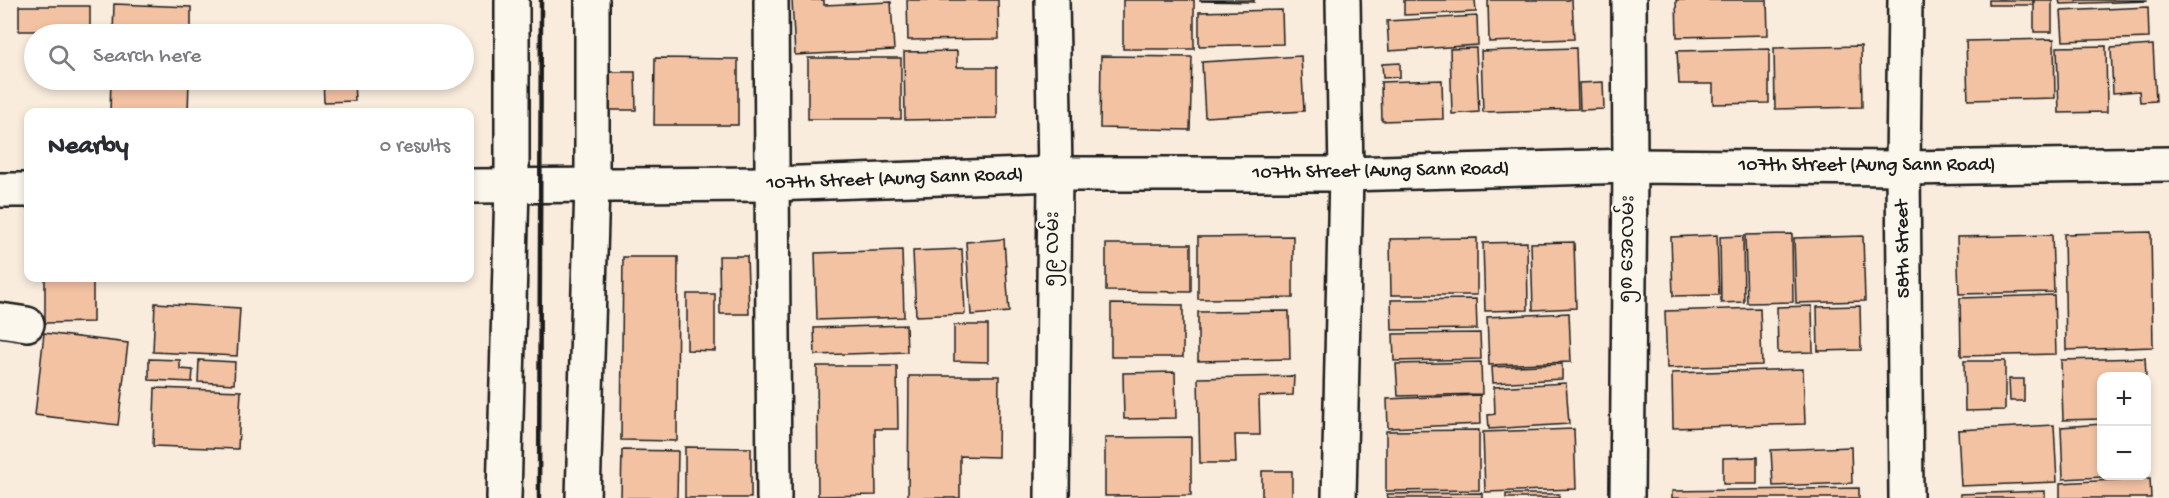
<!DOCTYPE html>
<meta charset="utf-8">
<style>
:root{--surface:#fff;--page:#f7f7f7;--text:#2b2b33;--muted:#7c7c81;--line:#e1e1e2}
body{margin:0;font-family:"Gochi Hand","Noto Sans Myanmar",sans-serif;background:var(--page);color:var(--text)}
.controls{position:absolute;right:18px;bottom:18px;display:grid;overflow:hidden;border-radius:12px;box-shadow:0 3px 9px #0003}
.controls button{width:54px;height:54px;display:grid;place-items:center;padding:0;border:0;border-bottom:2px solid var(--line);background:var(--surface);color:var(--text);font:30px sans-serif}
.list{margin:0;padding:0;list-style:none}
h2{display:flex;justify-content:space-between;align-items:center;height:78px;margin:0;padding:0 24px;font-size:26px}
h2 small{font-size:20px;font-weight:400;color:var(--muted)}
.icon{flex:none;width:33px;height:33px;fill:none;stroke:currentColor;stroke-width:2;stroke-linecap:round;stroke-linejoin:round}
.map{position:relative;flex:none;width:2169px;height:498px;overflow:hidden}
.search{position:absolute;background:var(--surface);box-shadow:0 3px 9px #0003;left:24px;top:24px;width:450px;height:66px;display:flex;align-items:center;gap:15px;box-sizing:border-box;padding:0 21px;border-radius:33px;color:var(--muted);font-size:22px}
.panel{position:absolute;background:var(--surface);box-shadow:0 3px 9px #0003;left:24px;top:108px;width:450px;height:174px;border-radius:12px}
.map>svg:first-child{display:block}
.building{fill:#f3c2a3;stroke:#1c1c1c;stroke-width:1.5}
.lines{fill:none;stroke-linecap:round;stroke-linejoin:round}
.minor-casing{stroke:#1c1c1c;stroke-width:38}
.minor{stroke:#fbf7ec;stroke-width:33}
.rail{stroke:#1c1c1c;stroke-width:4.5}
.labels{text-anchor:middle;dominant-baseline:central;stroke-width:4.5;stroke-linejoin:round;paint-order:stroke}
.street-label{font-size:20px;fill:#1c1c1c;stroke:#fbf7ec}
</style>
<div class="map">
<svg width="2169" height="498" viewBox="0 0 2169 498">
<rect width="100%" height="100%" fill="#f9ecdd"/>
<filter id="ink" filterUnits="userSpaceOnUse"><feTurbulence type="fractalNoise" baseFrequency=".0167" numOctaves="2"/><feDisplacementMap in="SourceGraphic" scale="12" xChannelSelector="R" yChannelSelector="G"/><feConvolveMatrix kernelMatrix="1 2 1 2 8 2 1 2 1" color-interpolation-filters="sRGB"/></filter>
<g filter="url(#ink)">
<g class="building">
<path d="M792,0H824V5L891,2L894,50L795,55Z"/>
<path d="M907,0H998L999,39L908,40Z"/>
<rect x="1123" y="0" width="71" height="49"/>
<path d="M1200,0H1254V2L1200,1Z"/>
<path d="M1404,0H1475L1476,12L1404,15Z"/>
<path d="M1488,0H1572L1574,39L1489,42Z"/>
<path d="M1676,0H1767L1768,35L1677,37Z"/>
<rect x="1989" y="0" width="44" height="5"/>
<rect x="2034" y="0" width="18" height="32"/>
<path d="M2059,0H2147V1L2060,4Z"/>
<path d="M114,4L191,7V34H113Z"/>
<rect x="19" y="6" width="71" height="25"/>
<path d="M2148,7L2149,38L2063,41L2061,11Z"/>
<path d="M1282,10L1283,44L1199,46V12Z"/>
<path d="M1477,16L1478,45L1389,51L1387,21Z"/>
<path d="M2054,39L2055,98L1968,100L1966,41Z"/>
<path d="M2153,45L2156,101L2140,102L2139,91L2113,93L2111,48Z"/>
<path d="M1861,46L1862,107L1775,109L1774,48Z"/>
<path d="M2106,46L2107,112L2059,113L2057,47Z"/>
<path d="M1476,48L1479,112L1452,114L1450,49Z"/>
<path d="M1576,48L1578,109L1483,112L1481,51Z"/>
<path d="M1769,49V103L1713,104V84H1679L1677,51Z"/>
<path d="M957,51V67H997V118L905,120L904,52Z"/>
<path d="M1101,56L1192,57L1190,130L1100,128Z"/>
<path d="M1301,56L1304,111L1205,117L1202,62Z"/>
<path d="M655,58L738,59V125H654Z"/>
<rect x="808" y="58" width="93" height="61"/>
<path d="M1400,63V77L1383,78L1382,64Z"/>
<path d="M605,72H635L636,110H605Z"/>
<path d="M111,80H189L188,112H110Z"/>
<path d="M323,80H354L355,101L324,102Z"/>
<path d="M1442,80L1443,119L1382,121L1381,82Z"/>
<path d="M1603,82L1604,109L1580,110L1579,83Z"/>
<path d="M2151,232L2153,347L2066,350L2064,234Z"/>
<path d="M1792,234L1793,302L1747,303L1745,235Z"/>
<path d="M1717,235L1719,295L1673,296L1671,237Z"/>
<path d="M2052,235L2054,292L1959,294L1957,237Z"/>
<path d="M1293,236V298L1198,299V237Z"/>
<path d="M1743,236L1744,302L1721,303L1720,237Z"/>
<path d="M1863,236L1865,301L1796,303L1794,238Z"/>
<path d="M1477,238V295H1391L1390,239Z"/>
<path d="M1004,239L1009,312L971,315L966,242Z"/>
<path d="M1527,242L1528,310L1485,311L1483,243Z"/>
<path d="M1574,242L1576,308L1533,310L1531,243Z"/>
<path d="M1106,244H1191V292L1106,291Z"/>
<path d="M962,249L965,314L916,316L913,251Z"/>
<path d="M902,250L904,317L817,320L815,253Z"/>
<path d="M719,256H747L749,314H720Z"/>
<path d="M623,257H678L677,441L621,440Z"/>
<path d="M45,278H93V322L45,323Z"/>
<path d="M687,294H715V351L687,350Z"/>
<path d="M2054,295L2056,354L1961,356L1960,298Z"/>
<path d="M1476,299L1477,329L1392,330L1391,300Z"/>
<path d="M155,303L240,308L237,356L153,352Z"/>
<path d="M1111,304L1183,305V357H1111Z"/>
<path d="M1812,306L1813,352L1778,353L1777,307Z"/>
<path d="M1860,306L1861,350L1818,351L1817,307Z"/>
<path d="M1760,308L1762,365L1667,368L1665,311Z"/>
<path d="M1289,311L1290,359L1198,361V312Z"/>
<path d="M1569,313L1571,362L1489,365L1487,317Z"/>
<path d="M906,325L907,352L815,355L814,328Z"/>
<path d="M954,325H988V362L954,361Z"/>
<path d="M44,333L128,343L118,425L35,415Z"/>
<path d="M1480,333L1481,359L1394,361L1393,334Z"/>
<path d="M2145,358L2146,376H2102V419L2063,420L2061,360Z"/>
<path d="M149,359L180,360V369L193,370L192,382L149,380Z"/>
<path d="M199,360L235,362L234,384L198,382Z"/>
<path d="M1964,361H2005V410L1965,411Z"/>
<path d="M1481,362L1482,394L1398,396L1396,364Z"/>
<path d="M1562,364V379L1493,383L1492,367Z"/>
<path d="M817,366H897L898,429H875L876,495L818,496Z"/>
<path d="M1803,369L1805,424L1673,428L1672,373Z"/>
<path d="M1175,372L1176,418L1124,419L1123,373Z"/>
<path d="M909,376H999L998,457L960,456V498H908Z"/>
<path d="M1294,376L1293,395L1259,396L1260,435H1235L1236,463H1200L1198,378Z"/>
<path d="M2009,379H2024V401H2010Z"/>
<path d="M1566,383L1569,424L1489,429L1488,415L1495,414L1494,387Z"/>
<path d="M155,388L241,391L238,449L153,446Z"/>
<path d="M1480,395L1481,424L1388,428L1387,399Z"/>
<path d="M2102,424V476H2123L2063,479L2061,427Z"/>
<path d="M2054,425L2057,482L1961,486L1958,430Z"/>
<path d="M1574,429L1576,489L1485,492L1483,432Z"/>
<path d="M1479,430V490L1386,491V431Z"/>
<path d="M1191,437V495L1105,496V438Z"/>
<path d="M685,447L751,448V498H685Z"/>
<path d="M1851,447L1852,483L1773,486L1771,450Z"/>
<path d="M622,450L678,451L677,498H621Z"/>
<path d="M1757,457V484H1723V458Z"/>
<rect x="1262" y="471" width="30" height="27"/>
<path d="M2150,478L2151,498H2060V483Z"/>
<path d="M1859,488V498H1672V491Z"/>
<path d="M2045,491V498H1960V494Z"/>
<path d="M1482,493V498H1388L1387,494Z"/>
<rect x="1506" y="494" width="53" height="4"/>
</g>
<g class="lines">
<defs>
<g id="minor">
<path d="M771,0L774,498"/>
<path d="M1905,0L1903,168L1906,498"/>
<path d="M470,186L773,184L1055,174H1346L1630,166L1903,168L2169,164"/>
<path d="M0,190H28"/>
<path d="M0,320L27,324"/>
<path d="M504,498L512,185V0"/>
<path d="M583,498L592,185V0"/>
<path d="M1052,498L1055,174L1052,0"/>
<path d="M1339,498L1346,174L1343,0"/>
<path d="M1627,498L1630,166L1629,0"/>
</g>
</defs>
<use href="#minor" class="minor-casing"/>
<use href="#minor" class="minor"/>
<path class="rail" d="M539,498L541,0"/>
</g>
</g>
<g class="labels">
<g class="street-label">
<text x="1867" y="166">107th Street (Aung Sann Road)</text>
<text transform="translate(1381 172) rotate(-1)">107th Street (Aung Sann Road)</text>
<text transform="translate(895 180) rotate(-2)">107th Street (Aung Sann Road)</text>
<text transform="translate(1054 249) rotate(-89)">၅၉ လမ်း</text>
<text transform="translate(1629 249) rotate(-89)">၅၈ အေလမ်း</text>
<text transform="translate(1904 249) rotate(-91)">58th Street</text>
</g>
</g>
</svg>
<div class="controls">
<button>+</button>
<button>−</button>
</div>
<div class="search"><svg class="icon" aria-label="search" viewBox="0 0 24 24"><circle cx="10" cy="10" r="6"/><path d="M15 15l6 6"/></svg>Search here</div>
<section class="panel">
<h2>Nearby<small>0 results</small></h2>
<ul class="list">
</ul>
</section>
</div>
